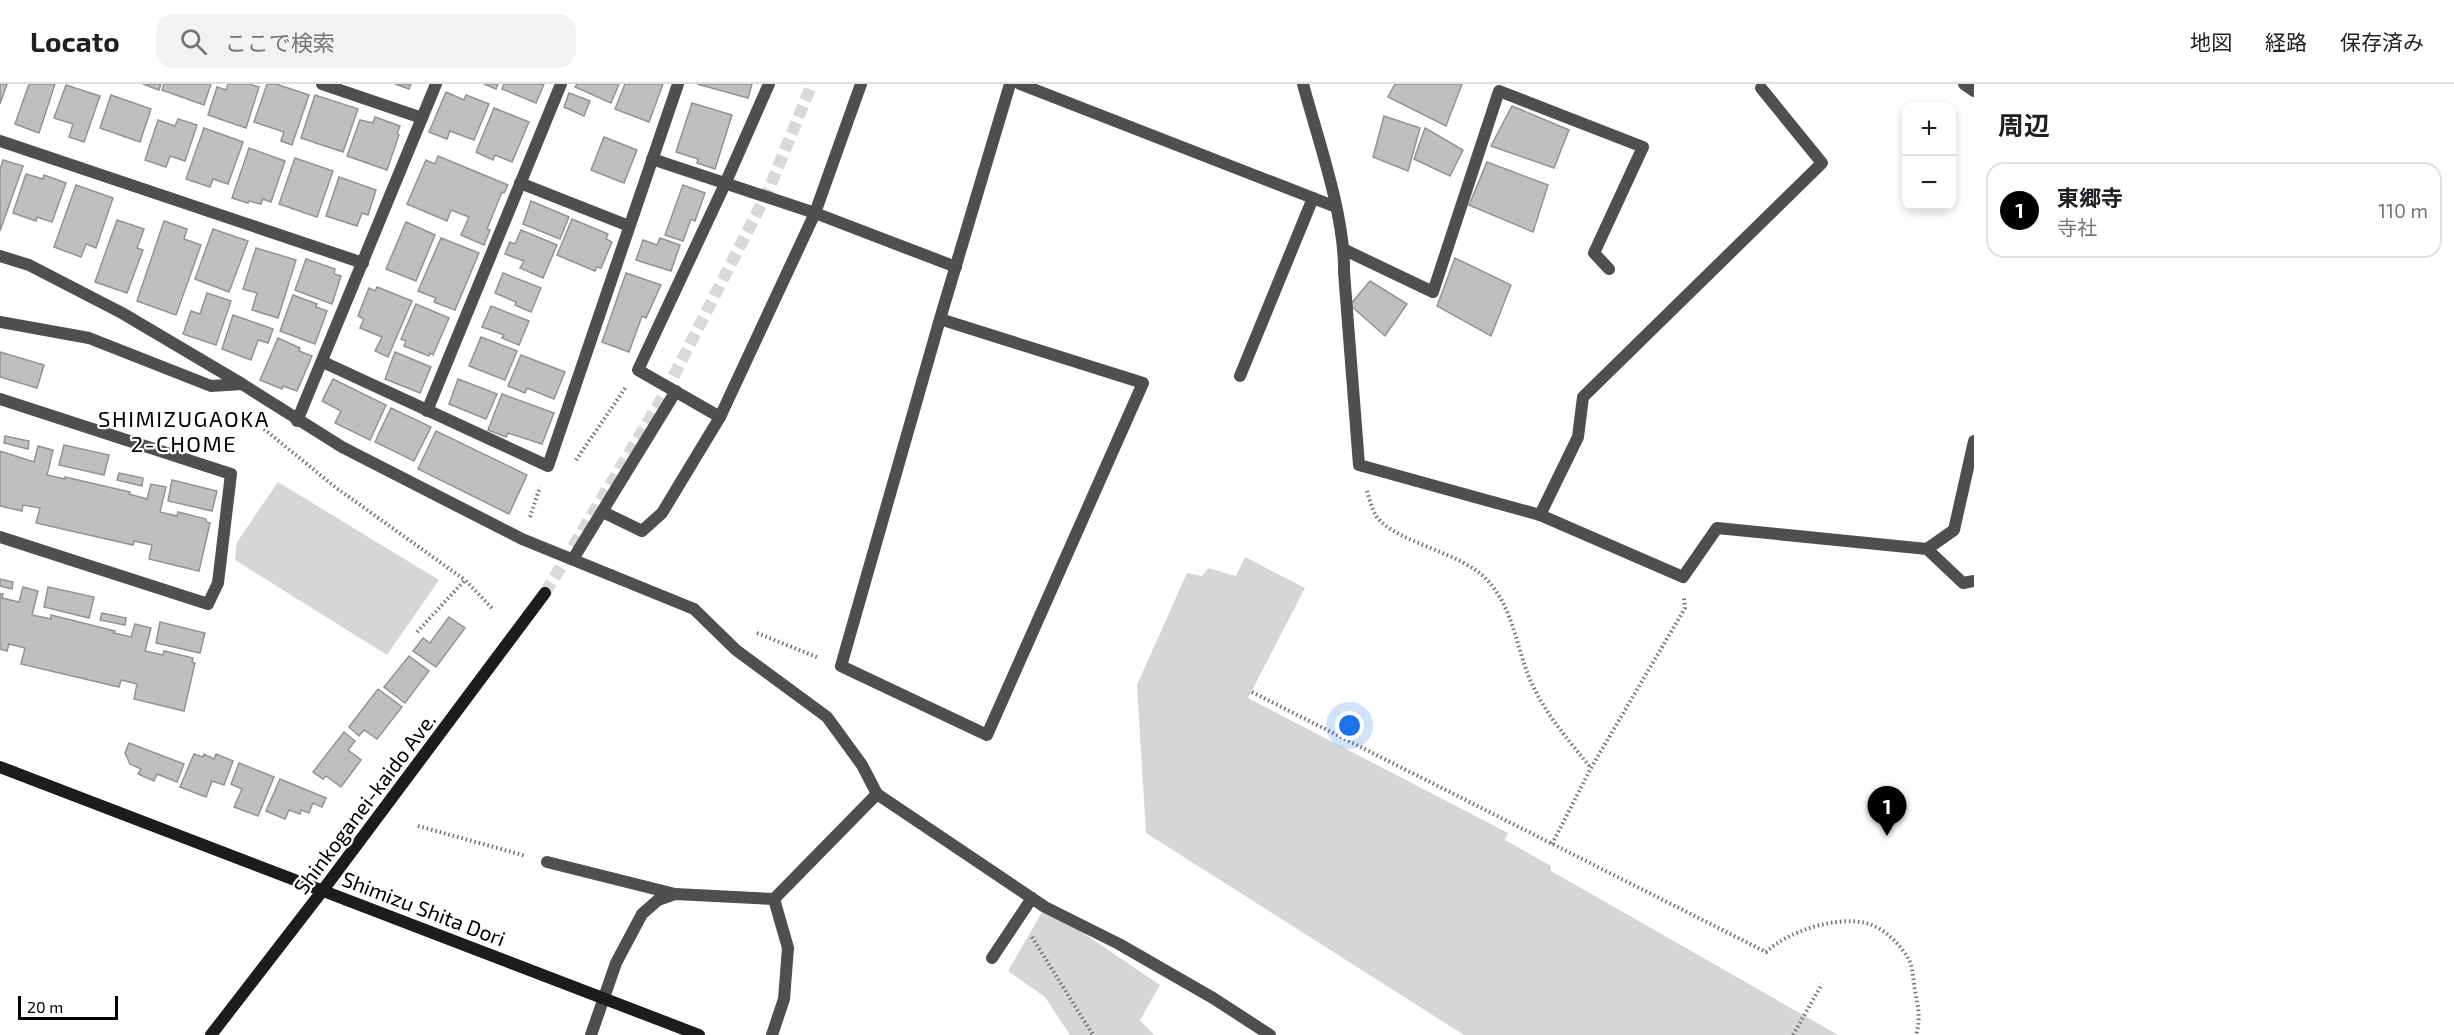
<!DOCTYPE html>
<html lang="ja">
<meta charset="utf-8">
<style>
:root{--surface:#fff;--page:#f2f2f2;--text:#202124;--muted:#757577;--line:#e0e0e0;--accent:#000}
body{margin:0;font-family:"Exo 2","Noto Sans JP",sans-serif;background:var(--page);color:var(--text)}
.controls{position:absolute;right:18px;top:18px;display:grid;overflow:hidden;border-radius:12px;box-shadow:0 3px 9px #0003}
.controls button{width:54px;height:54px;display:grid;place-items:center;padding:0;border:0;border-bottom:2px solid var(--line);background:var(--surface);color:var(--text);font:30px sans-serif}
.scale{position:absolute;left:18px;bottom:15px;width:100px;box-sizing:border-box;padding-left:6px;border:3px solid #000;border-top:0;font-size:16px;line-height:21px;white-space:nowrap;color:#000;-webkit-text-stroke:4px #fff;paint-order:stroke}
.you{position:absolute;left:1350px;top:642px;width:21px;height:21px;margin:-15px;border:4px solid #fff;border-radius:50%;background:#1a73e8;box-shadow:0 0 0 9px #1a73e833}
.badge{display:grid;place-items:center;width:39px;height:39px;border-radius:50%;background:var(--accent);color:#fff;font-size:20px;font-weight:700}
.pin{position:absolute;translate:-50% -50px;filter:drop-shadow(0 2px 3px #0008)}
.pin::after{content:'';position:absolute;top:32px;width:21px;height:18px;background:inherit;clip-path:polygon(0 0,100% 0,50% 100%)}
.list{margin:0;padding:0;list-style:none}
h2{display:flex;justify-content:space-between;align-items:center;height:78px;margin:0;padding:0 24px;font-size:26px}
h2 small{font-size:20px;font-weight:400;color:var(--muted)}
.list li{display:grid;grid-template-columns:39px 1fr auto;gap:18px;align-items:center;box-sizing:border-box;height:96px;margin:0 12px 12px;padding:0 12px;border:2px solid var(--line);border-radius:18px}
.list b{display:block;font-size:22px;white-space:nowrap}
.list p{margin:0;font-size:20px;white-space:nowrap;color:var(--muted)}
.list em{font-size:20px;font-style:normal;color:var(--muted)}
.icon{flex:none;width:33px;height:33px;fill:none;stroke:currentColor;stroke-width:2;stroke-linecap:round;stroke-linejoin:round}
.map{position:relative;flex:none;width:1974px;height:951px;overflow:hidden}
header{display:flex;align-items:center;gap:36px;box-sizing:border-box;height:84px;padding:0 30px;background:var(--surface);border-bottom:2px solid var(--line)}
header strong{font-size:28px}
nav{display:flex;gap:33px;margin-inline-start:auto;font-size:21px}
.search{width:420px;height:54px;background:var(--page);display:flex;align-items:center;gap:15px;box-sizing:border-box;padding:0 21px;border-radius:18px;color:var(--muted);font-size:22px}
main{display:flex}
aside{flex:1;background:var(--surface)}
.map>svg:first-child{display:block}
.green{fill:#d6d6d6}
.building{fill:#bfbfbf;stroke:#939393;stroke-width:1.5}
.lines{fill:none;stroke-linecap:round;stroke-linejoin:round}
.secondary-tunnel{stroke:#d9d9d9;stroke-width:12;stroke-dasharray:12 6;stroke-linecap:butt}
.path{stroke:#717171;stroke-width:4;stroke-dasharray:1.5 3;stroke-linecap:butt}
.lane{stroke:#4f4f4f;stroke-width:12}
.street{stroke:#4f4f4f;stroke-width:12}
.secondary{stroke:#1c1c1c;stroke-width:12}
.labels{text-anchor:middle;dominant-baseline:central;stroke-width:4.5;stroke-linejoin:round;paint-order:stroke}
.street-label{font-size:21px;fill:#000;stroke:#fff}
.neighbourhood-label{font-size:22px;letter-spacing:1.5px;fill:#000;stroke:#fff}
</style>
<header>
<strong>Locato</strong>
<div class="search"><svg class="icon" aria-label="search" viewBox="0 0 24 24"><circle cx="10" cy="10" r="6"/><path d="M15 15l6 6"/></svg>ここで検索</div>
<nav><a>地図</a><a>経路</a><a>保存済み</a></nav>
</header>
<main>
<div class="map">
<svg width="1974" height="951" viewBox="0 0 1974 951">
<rect width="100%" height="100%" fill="#fff"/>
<g class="green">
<path d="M278,398L439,496L387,571L235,476L237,458Z"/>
<path d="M1245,473L1305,504L1248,614L1508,749L1505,756L1551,782V787L1838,951H1464L1146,749L1137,601L1187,489L1202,492L1208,484L1236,492Z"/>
<path d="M1045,823L1160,901L1140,936L1154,951H1070L1045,913L1008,887Z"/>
</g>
<g class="building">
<path d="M0,0H7L0,20Z"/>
<path d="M29,0H55L39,49L15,40Z"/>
<path d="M143,0H161L159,6Z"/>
<path d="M164,0H211L204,21L162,6Z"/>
<path d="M228,0H249L259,3L246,44L208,31L217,3L226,6Z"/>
<path d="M267,0H276L309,11L292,61L281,57L284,48L254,38Z"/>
<path d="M395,0H411L409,5Z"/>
<path d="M484,0H498L496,5Z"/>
<path d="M504,0H544L536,19L502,5Z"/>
<path d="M577,0H619L611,19L575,3Z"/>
<path d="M625,0H663L649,38L615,25Z"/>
<path d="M697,0H752L748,14Z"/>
<path d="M1395,0H1462L1446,42L1388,13Z"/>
<path d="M66,1L100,12L84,58L69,53L73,40L54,34Z"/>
<path d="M446,8L464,16L466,11L489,20L474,56L450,47L447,55L429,48Z"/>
<path d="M569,9L590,17L584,32L564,23Z"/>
<path d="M111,11L151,25L140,58L100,44Z"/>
<path d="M315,11L358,25L343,68L301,54Z"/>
<path d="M692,19L732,31L715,85L697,79L698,75L676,68Z"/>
<path d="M1512,22L1569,46L1554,84L1491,62Z"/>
<path d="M494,24L529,38L512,78L495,71L493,76L476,68Z"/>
<path d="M1384,32L1420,44L1408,87L1373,73Z"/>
<path d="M375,33L400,42L397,50L399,51L387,86L347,72L360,36L373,39Z"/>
<path d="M178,35L197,41L185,77L170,72L166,83L145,76L158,36L175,42Z"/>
<path d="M204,44L243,58L228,100L213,95L210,103L186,95Z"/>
<path d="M1425,44L1463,66L1450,92L1414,75Z"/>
<path d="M604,53L637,66L624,99L591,86Z"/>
<path d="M249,64L285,77L271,118L263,115L261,120L249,117L248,119L232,114Z"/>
<path d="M438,72L508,101L504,109L502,108L487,145L490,146L484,161L461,151L469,133L451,126L447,137L407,120L426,76L435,80Z"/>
<path d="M295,74L333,87L317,133L279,120Z"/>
<path d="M3,76L23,82L0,147V85Z"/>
<path d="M1487,78L1548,101L1533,148L1469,121Z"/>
<path d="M26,90L43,95L44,91L66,99L52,138L37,133L36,137L13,129Z"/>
<path d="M339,93L376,106L368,131L362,129L357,142L326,132Z"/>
<path d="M76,101L113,114L96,164L86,160L81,173L54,163Z"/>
<path d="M683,101L705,109L695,137L691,135L683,157L665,151Z"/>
<path d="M531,117L569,133L560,155L523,140Z"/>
<path d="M572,135L608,150L606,155L612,158L601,184L597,183L595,187L557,171Z"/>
<path d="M117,136L144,145L137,164L143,166L127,209L95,198Z"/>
<path d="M164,137L187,145L184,155L201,161L176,231L137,217Z"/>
<path d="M406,138L435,151L416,197L386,185Z"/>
<path d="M213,145L248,157L229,208L195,195Z"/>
<path d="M521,146L557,161L543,194L520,184L524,177L505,170L510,158L515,160Z"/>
<path d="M441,154L479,169L455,226L434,218L436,214L418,207Z"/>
<path d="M660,154L680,161L671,187L636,176L643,156L657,161Z"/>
<path d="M256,164L296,176L278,234L252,226L257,209L243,205Z"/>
<path d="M1455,174L1511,201L1491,252L1437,222Z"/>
<path d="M306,175L335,185L334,190L341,192L332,220L295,206Z"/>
<path d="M503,189L541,204L531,228L515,221L516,218L495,209Z"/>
<path d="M626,189L661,201L646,234L642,232L629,268L602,258Z"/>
<path d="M1370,197L1407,220L1385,252L1350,221Z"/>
<path d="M377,203L412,217L388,273L375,267L382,253L360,244L364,235L358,232L369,204L375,207Z"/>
<path d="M207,209L231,217L216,261L183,250L191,227L200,230Z"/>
<path d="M293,211L317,220L316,223L327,227L315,260L280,247Z"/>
<path d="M416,220L449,234L433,271L430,269L429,272L404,262L406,257L401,255Z"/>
<path d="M491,222L529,237L519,261L502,254L504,251L482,243Z"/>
<path d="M233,231L273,245L268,259L258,256L251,276L222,265Z"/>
<path d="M481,253L517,267L505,296L469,282Z"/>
<path d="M278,254L300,264L299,267L312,272L297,307L283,302L282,305L260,296Z"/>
<path d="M0,268L44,281L37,304L0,293Z"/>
<path d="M395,268L431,283L420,309L385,295Z"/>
<path d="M521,271L565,288L554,315L527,304L525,309L508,302Z"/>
<path d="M333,295L386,321L370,356L335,339L341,327L322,317Z"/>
<path d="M458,295L497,310L486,335L449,320Z"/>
<path d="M502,310L554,329L542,360L508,349L506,353L488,346Z"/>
<path d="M391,324L431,343L414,377L375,358Z"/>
<path d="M436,347L527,391L509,430L418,385Z"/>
<path d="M5,352L29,357L28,365L4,359Z"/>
<path d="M64,361L109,371L104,391L59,381Z"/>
<path d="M38,362L53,366L47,391L65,395V393L130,408L129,410L147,415L151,400L166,403L160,428L177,432L178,428L206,435V438L210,439L199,487L149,475L152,461L134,457L133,461L36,439L40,424L23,421L22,427L0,422V367L34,378Z"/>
<path d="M119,389L143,394L142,402L117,396Z"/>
<path d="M172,396L217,407L212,427L168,417Z"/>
<path d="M0,495L13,498L12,505L0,502Z"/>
<path d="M23,503L38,507L32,531L51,535V531L115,547L114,549L131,553L135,540L151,544L145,567L163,571L164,567L193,574L192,578L195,579L184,627L134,615L137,600L121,596L119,603L21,580L25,564L9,560L7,567L0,565V510H3L2,514L19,518Z"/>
<path d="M48,503L94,513L89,534L44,523Z"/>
<path d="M102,529L126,534L125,541L100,536Z"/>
<path d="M449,533L465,544L436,583L413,567L423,554L430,559Z"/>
<path d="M160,538L205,549L200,569L156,559Z"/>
<path d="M409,572L429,587L405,619L384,603Z"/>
<path d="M378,605L402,623L377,655L364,646L359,652L349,643Z"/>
<path d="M344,648L355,657L348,666L361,676L341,703L326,692L323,695L313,688Z"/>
<path d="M129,659L184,680L177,698L157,690L154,697L138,690L141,685L130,680L125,669Z"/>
<path d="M194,670L203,673L204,670L214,675L216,670L233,677L224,701L212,697L206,713L180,703Z"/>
<path d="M239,679L274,693L258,732L234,723L242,705L231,700Z"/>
<path d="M280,695L326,714L322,723L313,719L309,729L301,726L300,730L289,726L285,735L266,727Z"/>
</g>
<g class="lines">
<path class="secondary-tunnel" d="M545,509L664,311L769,105L812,0"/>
<g class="path">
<path d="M264,345L335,403L465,496"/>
<path d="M576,376L626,303"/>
<path d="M1367,407C1370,416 1372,426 1377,433C1396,459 1463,468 1488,497C1515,527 1516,567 1533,602C1547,632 1570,658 1591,684"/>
<path d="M530,433L540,403"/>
<path d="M417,548L465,496L492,524"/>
<path d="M757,549L819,574"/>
<path d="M1252,608L1766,868C1789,847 1835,832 1866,839C1884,844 1899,859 1908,874C1913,882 1913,896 1915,906C1918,922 1921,935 1916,951"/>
<path d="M418,742L526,772"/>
<path d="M1552,760L1591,684L1685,524L1684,514"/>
<path d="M1032,853L1093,951"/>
<path d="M1793,951L1822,900"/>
</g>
<g class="lane">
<path d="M652,75L815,129L956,183"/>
<path d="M1345,166L1433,208L1499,7L1643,63L1594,169L1609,185"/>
<path d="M0,172L29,181L122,229L242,300L342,363L522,455L694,525L736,566L827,633L862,681L877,710"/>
<path d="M940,235L1143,299L987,651L841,582L940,235L1010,0"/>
<path d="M0,238L89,254L211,302L242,300"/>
<path d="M1240,292L1313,114"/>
<path d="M0,315L231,390L218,499L208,520L0,453"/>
<path d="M1540,431L1578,353L1583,313L1822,79L1761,4"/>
<path d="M1927,465L1954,446L1974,357"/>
<path d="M547,778L675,810"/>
<path d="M992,874L1032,814"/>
<path d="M772,951L784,915L788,864L774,815"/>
</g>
<g class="street">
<path d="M322,0L422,34"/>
<path d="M769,0L725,100L638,286L720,333L815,129L861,0"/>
<path d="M1020,0L1336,123"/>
<path d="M1303,0C1318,56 1345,131 1344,188L1359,381L1540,431L1683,493L1717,444L1927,465L1963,499L1974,497"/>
<path d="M1964,0L1974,7"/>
<path d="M0,57L363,179"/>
<path d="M520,99L629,142"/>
<path d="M323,278L548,382L678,0"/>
<path d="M427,327L561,0"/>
<path d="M297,337L436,0"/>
<path d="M603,428L642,447L662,429L720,333"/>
<path d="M573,475L676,307"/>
<path d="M591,951L616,879L642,830L658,816L675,810L774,815L877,710L1045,823L1119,860L1213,914L1270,951"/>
</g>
<g class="secondary">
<path d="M0,683L699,951"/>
<path d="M211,951L323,806L545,509"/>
</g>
</g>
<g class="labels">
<g class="street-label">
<text transform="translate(364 719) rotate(-53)">Shinkoganei-kaido Ave.</text>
<text transform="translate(424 824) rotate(21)">Shimizu Shita Dori</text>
</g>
<g class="neighbourhood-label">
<text x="184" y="334">SHIMIZUGAOKA<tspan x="184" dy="25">2-CHOME</tspan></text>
</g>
</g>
</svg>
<div class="controls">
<button>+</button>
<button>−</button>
</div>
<div class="scale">20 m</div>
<div class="you"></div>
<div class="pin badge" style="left:1887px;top:752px">1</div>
</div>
<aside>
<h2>周辺<small></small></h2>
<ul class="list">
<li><span class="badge">1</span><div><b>東郷寺</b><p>寺社</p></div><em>110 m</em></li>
</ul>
</aside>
</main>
